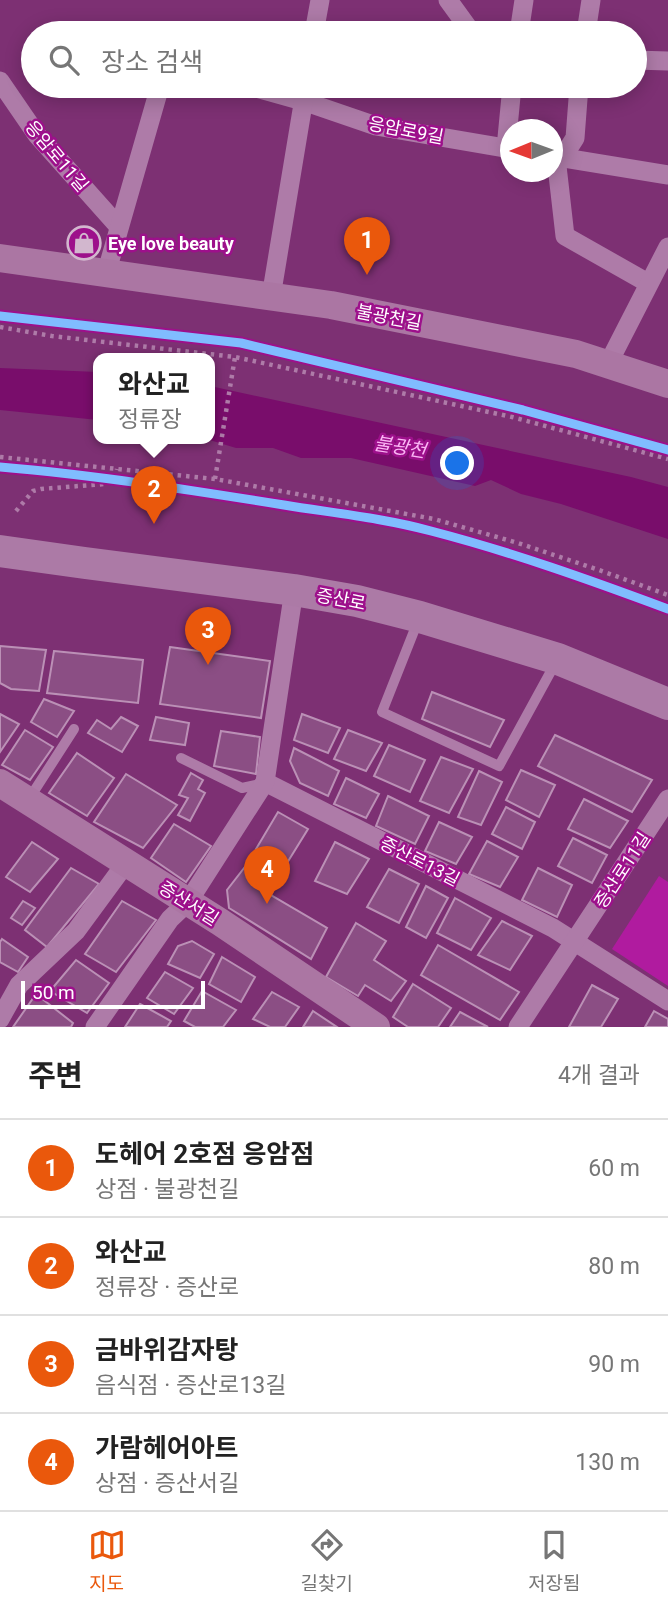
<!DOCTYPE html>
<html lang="ko">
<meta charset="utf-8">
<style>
:root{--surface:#fff;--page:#f2f2f2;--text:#222;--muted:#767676;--line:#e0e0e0;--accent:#ea580c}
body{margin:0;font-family:Roboto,"Noto Sans KR",sans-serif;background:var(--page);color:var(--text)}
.compass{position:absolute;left:500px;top:119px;width:63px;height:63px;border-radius:50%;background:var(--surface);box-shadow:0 4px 18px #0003;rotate:269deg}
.scale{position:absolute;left:21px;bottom:18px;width:184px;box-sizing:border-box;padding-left:7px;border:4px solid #fff;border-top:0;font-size:19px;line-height:24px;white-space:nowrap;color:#fff;-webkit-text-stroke:5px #9d108b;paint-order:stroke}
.you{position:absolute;left:458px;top:464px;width:24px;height:24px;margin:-18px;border:5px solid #fff;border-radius:50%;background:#1a73e8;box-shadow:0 0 0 10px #1a73e833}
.badge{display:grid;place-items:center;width:46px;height:46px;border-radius:50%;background:var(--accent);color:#fff;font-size:23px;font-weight:700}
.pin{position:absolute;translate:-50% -58px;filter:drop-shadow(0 2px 4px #0008)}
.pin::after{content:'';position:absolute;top:37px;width:24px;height:21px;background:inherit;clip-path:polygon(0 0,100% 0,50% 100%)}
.popup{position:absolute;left:93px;top:353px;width:122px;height:91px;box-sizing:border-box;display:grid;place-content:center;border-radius:14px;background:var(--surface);filter:drop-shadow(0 2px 5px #0005);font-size:23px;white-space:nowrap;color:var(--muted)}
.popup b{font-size:26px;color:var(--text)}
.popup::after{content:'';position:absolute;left:50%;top:100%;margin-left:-14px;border:14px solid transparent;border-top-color:var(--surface)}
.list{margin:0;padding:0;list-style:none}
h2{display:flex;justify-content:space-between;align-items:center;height:91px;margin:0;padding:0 28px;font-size:30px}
h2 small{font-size:23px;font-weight:400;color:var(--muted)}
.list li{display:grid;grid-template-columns:46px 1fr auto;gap:21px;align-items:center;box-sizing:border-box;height:98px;padding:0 28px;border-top:2px solid var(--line)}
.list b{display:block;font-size:26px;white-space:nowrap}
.list p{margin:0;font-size:23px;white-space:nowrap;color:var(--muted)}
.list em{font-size:23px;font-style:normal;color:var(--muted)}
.icon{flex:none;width:38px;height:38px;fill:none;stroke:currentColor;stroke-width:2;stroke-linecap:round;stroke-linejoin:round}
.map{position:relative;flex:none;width:668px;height:1027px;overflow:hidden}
.search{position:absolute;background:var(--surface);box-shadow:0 4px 18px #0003;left:21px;right:21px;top:21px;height:77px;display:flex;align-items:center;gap:18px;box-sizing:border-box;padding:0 24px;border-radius:38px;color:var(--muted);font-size:26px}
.sheet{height:483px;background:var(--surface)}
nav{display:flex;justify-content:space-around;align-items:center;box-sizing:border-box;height:98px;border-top:2px solid var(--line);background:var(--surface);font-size:19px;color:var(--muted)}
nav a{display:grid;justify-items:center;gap:4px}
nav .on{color:var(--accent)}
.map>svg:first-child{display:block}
.green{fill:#b01b9f}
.water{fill:#790d6b}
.building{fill:#8b4e84;stroke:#bb90b6;stroke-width:2}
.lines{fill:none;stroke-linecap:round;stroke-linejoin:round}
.path{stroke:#ae7ba8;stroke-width:4.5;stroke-dasharray:3.5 5;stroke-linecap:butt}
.lane{stroke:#ae7ba8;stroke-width:10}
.street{stroke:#ae7ba8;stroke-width:19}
.secondary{stroke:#ab76a3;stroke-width:28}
.primary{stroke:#ac7aa6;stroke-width:32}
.cycleway-casing{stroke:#9d108b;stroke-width:13}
.cycleway{stroke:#80bcff;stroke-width:9}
.labels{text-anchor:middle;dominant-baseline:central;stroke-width:5;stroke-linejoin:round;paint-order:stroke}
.street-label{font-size:18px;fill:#fff;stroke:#9d108b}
.poi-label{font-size:18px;font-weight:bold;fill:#fff;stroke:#9d108b;text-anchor:start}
.water-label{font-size:19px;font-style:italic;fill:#fbb6f5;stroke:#9d108b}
</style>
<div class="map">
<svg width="668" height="1027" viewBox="0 0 668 1027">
<rect width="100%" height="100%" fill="#7d3073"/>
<path class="green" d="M659,876L668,882V986L612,949Z"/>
<g class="water">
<path d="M0,368L98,372V420L0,410Z"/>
<path d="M210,386L631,477L668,487V539L561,504L521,494L491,480L475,486L351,458H301L273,448H236L203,438H210Z"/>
</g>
<g class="building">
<path d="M0,646L46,650L39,691L11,689L0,683Z"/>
<path d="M170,647L270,661L261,718L160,704Z"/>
<path d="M54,651L143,660L138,703L47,693Z"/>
<path d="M432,692L504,720L490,747L422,719Z"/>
<path d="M44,699L74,711L57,737L31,722Z"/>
<path d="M0,714L19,724L0,752Z"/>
<path d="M302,714L340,728L328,753L294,740Z"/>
<path d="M121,717L138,726L122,752L88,733L97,720L111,729Z"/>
<path d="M156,717L189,723L185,745L150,740Z"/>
<path d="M25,730L53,747L30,780L2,765Z"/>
<path d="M348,730L382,743L366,771L334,759Z"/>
<path d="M221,731L260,737L256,774L214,766Z"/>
<path d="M555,735L652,780L632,812L538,766Z"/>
<path d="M389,745L425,760L410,792L374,776Z"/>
<path d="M294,748L339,771L328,796L300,783L290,761Z"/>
<path d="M77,753L114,778L87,816L49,793Z"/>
<path d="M441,757L473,769L449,813L420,801Z"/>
<path d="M521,770L555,785L539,817L506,800Z"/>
<path d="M479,771L502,782L481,825L458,817Z"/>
<path d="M191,773L203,780L198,789L205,793L190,821L178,815L188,798L179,795Z"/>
<path d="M126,774L177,805L143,848L94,822Z"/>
<path d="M346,778L379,794L366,818L334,804Z"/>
<path d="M388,796L429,816L415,844L376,826Z"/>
<path d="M584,799L628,821L610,848L568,829Z"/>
<path d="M506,807L535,822L522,849L492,834Z"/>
<path d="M278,812L308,829L287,863L256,849Z"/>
<path d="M439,822L472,837L456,864L425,851Z"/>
<path d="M174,824L211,846L186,882L151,858Z"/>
<path d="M573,838L607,855L592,883L558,866Z"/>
<path d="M487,841L518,857L500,887L469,874Z"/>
<path d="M32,842L58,859L30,892L6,877Z"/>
<path d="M335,842L369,859L347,894L315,881Z"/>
<path d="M248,863L279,879L271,895L327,928L311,959L229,908L227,890Z"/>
<path d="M71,868L99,884L47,947L25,930Z"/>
<path d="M538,868L572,885L557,917L522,900Z"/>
<path d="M389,869L419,884L399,923L367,907Z"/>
<path d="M426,886L448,898L426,938L406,927Z"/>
<path d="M455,898L491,918L471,950L437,933Z"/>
<path d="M23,901L35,908L22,925L11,918Z"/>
<path d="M122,901L156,920L116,972L85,954Z"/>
<path d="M502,921L532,936L510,970L478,955Z"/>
<path d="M356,923L386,941L374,960L406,981L391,1001L365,985L358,996L326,977Z"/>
<path d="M2,939L28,957L18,972L0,962V942Z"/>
<path d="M192,941L214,954L200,978L168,964L178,946Z"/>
<path d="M438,945L519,992L500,1020L421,975Z"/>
<path d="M222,957L255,977L241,1002L209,984Z"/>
<path d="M76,960L109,983L87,1013L50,991Z"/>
<path d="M165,972L193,988L174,1014L147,998Z"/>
<path d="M413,984L451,1008L438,1027H408L393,1017Z"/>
<path d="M592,985L618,999L601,1027H569Z"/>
<path d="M202,991L236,1010L223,1027H195L184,1021Z"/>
<path d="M272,992L299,1007L285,1027H270L253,1019Z"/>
<path d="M36,994L73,1023L71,1027H13Z"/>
<path d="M140,1004L171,1021L167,1027H125Z"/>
<path d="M313,1011L337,1027H303Z"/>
<path d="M654,1011L668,1019V1027H645Z"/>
<path d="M460,1012L488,1027H450Z"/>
</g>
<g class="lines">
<g class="path">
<path d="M0,327L52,336L235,357L512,417L668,459"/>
<path d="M0,457L215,479L434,519L518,543L599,570L668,595"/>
<path d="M215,479L235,357"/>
<path d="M16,511L33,491L41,489L105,484L115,479L117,469"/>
</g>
<g class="lane">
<path d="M418,621L382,712L499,766L556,662"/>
<path d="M181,758L242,788L264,783"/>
<path d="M29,799L74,729"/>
</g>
<g class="street">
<path d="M448,0L472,33"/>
<path d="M61,32L65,33"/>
<path d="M314,33L320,0"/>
<path d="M519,33L524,0"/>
<path d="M586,33L591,0"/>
<path d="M635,60L668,61"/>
<path d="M0,81L37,135L119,227"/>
<path d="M249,86L303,101L376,126L510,149"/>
<path d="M579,86L575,138L557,166L565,236L648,283"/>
<path d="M506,148L512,86"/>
<path d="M552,156L668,175"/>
<path d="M106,274L160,86"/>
<path d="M271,297L306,86"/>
<path d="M608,364L668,247"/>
<path d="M265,782L553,928L668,1001"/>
<path d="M0,1019L19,985L76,931L126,863"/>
<path d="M95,1027L170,919L188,902L265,782L294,590"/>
<path d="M518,1027L668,799"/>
</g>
<g class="secondary">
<path d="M0,258L331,305L576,354L668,384"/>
<path d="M0,783L220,922L376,1027"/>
</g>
<path class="primary" d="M0,551L85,563L294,590L357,601L420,617L558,659L668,704"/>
<defs>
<g id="cycleway">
<path d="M0,316L241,343L523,410L668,450"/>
<path d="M0,467C95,475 190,490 284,505C333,513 383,518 431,531C512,552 590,580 668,609"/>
</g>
</defs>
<use href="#cycleway" class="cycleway-casing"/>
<use href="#cycleway" class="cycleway"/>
</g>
<defs>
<symbol id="shop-ring" viewBox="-11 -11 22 22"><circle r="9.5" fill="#9d108b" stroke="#d2b7ce" stroke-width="1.5"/><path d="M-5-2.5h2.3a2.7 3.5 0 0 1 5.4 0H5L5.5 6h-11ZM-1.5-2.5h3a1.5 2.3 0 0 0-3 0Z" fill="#d2b7ce"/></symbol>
</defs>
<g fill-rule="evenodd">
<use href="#shop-ring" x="65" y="224" width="38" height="38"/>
</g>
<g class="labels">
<g class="street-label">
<text transform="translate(406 130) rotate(11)">응암로9길</text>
<text transform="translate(57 156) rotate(50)">응암로11길</text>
<text transform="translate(389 317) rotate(11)">불광천길</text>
<text transform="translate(341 599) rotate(11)">증산로</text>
<text transform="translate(420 861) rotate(27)">증산로13길</text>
<text transform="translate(622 870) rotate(-57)">증산로11길</text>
<text transform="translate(189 903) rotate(32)">증산서길</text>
</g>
<g class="poi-label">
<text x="108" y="243">Eye love beauty</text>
</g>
<g class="water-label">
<text transform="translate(400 447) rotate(9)">불광천</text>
</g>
</g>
</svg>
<svg class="compass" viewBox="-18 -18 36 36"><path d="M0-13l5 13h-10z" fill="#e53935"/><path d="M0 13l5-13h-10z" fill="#767676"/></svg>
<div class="scale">50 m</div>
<div class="you"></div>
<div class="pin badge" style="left:367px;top:275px">1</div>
<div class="pin badge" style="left:154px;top:524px">2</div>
<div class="popup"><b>와산교</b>정류장</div>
<div class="pin badge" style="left:208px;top:665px">3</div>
<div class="pin badge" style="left:267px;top:904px">4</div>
<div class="search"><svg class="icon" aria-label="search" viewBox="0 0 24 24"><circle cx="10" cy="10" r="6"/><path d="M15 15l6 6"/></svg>장소 검색</div>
</div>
<section class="sheet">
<h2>주변<small>4개 결과</small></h2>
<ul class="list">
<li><span class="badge">1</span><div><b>도헤어 2호점 응암점</b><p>상점 · 불광천길</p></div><em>60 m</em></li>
<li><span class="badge">2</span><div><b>와산교</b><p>정류장 · 증산로</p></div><em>80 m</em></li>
<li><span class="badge">3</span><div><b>금바위감자탕</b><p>음식점 · 증산로13길</p></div><em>90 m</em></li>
<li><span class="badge">4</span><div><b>가람헤어아트</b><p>상점 · 증산서길</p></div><em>130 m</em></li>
</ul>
</section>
<nav>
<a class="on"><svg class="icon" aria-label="map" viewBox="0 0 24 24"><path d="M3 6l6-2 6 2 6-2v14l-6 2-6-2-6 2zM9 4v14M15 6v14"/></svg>지도</a>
<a><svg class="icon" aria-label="directions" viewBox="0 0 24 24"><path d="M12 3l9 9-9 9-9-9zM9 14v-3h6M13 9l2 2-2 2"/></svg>길찾기</a>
<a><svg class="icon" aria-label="saved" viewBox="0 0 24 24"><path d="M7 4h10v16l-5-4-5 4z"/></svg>저장됨</a>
</nav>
